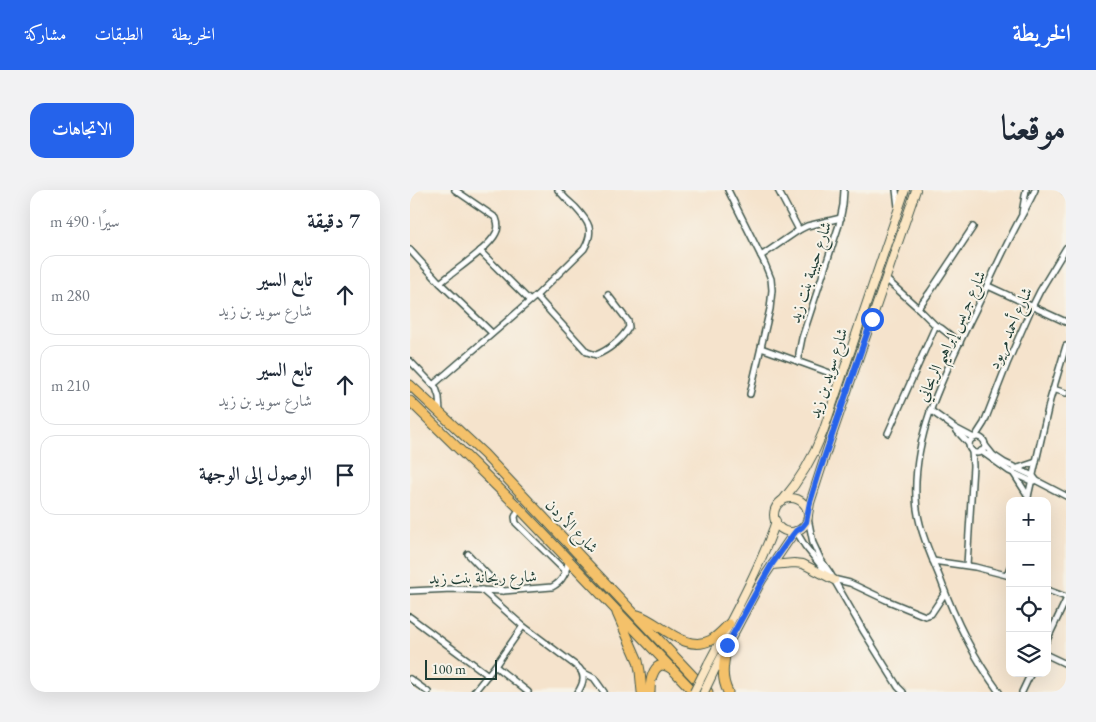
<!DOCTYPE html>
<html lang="ar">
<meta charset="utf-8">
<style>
:root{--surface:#fff;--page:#f2f2f3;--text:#1f2937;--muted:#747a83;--line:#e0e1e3;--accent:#2563eb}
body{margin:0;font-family:"EB Garamond",Amiri,serif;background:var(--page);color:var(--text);direction:rtl}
.controls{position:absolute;right:15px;bottom:15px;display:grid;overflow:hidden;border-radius:10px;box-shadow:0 5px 20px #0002}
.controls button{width:45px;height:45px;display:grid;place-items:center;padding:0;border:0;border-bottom:1px solid var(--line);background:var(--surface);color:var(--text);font:25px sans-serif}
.scale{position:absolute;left:15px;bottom:12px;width:72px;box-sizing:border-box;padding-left:5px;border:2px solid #1f3d34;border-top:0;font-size:14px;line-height:18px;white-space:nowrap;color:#1f3d34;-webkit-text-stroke:4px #f7f3e8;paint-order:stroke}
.stop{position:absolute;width:15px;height:15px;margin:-11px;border:4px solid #2563eb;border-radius:50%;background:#fff}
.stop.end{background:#2563eb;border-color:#fff;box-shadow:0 1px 5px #0008}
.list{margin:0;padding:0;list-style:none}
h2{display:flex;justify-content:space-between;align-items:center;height:65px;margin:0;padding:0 20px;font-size:21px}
h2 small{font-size:16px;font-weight:400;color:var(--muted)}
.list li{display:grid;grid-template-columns:32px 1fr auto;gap:15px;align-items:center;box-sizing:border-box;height:80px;margin:0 10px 10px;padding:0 10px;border:1px solid var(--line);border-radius:15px}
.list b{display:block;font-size:19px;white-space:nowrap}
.list p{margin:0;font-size:16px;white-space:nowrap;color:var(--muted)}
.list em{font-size:16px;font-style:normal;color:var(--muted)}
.icon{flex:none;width:28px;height:28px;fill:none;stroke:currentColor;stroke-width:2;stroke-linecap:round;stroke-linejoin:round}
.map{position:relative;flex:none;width:656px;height:502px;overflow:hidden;direction:ltr;border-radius:15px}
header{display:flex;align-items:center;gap:30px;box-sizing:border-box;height:70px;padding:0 25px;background:var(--accent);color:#fff}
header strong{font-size:24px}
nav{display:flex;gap:28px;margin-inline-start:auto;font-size:18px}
.intro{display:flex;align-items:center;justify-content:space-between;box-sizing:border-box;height:120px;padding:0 30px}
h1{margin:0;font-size:35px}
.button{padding:12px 22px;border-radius:15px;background:var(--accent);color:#fff;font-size:18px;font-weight:700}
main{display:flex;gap:30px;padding:0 30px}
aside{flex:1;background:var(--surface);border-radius:15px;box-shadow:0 5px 20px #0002}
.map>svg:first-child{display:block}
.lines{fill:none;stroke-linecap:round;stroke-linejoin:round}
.minor-casing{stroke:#3f564b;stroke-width:8}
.secondary-casing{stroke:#3f564b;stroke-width:10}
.trunk-casing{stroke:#3f564b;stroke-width:11}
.minor{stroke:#fff;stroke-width:5}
.secondary{stroke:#fbe6c3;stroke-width:8}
.trunk{stroke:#f4c16a;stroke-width:9}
.secondary-bridge-casing{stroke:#3f564b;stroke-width:10;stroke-linecap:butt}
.secondary-bridge{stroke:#fbe6c3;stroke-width:8}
.route{stroke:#2563eb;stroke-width:6}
.labels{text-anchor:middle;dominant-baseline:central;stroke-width:4;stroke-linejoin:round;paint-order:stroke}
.street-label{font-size:16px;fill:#1f3d34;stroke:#f7f3e8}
</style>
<header>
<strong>الخريطة</strong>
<nav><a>الخريطة</a><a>الطبقات</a><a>مشاركة</a></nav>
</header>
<div class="intro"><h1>موقعنا</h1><a class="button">الاتجاهات</a></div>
<main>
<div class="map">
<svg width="656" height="502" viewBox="0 0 656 502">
<rect width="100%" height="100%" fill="#f7f3e8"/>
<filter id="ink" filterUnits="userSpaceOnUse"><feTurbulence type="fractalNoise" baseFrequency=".02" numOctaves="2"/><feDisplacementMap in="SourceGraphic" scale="10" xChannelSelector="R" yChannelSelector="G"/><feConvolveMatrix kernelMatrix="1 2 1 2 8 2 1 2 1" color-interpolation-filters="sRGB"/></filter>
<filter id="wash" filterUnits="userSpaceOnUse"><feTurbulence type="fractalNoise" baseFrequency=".0096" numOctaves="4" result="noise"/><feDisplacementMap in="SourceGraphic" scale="20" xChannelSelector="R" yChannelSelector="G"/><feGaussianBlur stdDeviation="1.12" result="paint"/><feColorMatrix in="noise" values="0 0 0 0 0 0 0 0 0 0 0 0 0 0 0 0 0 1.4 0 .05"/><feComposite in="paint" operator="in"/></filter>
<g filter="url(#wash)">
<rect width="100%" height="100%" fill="#f5e3cc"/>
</g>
<g filter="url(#ink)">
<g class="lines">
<defs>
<g id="minor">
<path d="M318,0L355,74L361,89L362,100L360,119L340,204"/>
<path d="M368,0L389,40"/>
<path d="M486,0L488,17"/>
<path d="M654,0L656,2"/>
<path d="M612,23L616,0"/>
<path d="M0,60L30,93L82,143"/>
<path d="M70,61L120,111"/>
<path d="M351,66L389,40L397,36L431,28"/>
<path d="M476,89L508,118"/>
<path d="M30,93C44,81 79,58 86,43C89,38 88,33 86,28L45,0"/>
<path d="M578,96L656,132"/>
<path d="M126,106L177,162L186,165C199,160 212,149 219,137L218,131L198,105"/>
<path d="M526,136L508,118L520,102L563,37"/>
<path d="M351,158L431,187"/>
<path d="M0,171L26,198L29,207L30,222"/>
<path d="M389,172V163L392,148L429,35L433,15L434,0"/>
<path d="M23,195L126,106L174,59C185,40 179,32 165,17C159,12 153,6 148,0"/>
<path d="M643,199L656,203"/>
<path d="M520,220L545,238L564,248"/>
<path d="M547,241L559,254"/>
<path d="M478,243L525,137L527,136L531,138L550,153"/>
<path d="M565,247L574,233L597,174L622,117L630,101L656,58"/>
<circle cx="567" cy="255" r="8"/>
<path d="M575,255L583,265L595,273L623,286L627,291L656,306"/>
<path d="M571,261L599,281L621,291H624"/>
<path d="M605,279L626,272"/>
<path d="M604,284L618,306"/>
<path d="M617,311L640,210L656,156"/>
<path d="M109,318L105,327L106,333L156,382"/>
<path d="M398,328L403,353L411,370L420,383L454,442L488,497L493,502"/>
<path d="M386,341L395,356L415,381"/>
<path d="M58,364L93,401"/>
<path d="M523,371L565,377L600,386"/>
<path d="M557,375L563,276L562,261"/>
<path d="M597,385L600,377"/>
<path d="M423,389L440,393L476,410L515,426L521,424L535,403"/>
<path d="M72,400L113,436L169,478C176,486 173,494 168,502"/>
<path d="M637,400L656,407"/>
<path d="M0,401L42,399L93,401L142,397C154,391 156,381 159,369"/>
<path d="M0,427L78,485"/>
<path d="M637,450L656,410"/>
<path d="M637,465L656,474"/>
<path d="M85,476L118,502"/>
<path d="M172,482L184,488L194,502"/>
<path d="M0,489L18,502"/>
<path d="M64,502L85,476L113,436"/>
<path d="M589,502C564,468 544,427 530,388C520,363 507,336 506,308C503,244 534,185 561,129C578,95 593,60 611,27C616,18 621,9 625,0"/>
<path d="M612,502L621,483"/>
</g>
<g id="secondary">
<circle cx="381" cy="325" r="17"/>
<path d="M372,311C390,290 403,268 413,242L495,0"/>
<path d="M398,325L400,313L418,257L506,0"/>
<path d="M362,375L384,373L393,374L424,390"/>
<path d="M298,474C312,448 326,422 339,395C349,374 359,353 366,331"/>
<path d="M305,479L352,390L379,350L386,341"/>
</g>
<g id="trunk">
<path d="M0,195L74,264L298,502"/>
<path d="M0,211L109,318L284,502"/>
<path d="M207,423L228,471L230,481L232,502"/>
<path d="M228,425C250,432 275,464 301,450C308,446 313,440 319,434"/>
<path d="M317,455C314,472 310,486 318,502"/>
<path d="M240,502C240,490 244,466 262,479"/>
</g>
</defs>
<use href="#minor" class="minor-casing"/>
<use href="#secondary" class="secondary-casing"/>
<use href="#trunk" class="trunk-casing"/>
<use href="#minor" class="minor"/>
<use href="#secondary" class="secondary"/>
<use href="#trunk" class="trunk"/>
<defs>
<g id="secondary-bridge">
<path d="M284,502L298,474"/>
<path d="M294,502L305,479"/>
</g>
</defs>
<use href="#secondary-bridge" class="secondary-bridge-casing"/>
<use href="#secondary-bridge" class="secondary-bridge"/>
</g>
</g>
<g class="lines" filter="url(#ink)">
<path class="route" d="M317,455L349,397L362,374L379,350L386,341L392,337L396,332L400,312L409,283L462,129"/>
</g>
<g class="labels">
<g class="street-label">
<text transform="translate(400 82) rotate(-72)">شارع حبيبة بنت زيد</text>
<text transform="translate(600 138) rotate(-66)">شارع أحمد مريود</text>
<text transform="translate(541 146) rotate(-65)">شارع جريس إبراهيم الريحاني</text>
<text transform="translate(418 183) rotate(-72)">شارع سويد بن زيد</text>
<text transform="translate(162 336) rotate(46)">شارع الأردن</text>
<text transform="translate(73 387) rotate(-1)">شارع ريحانة بنت زيد</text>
</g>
</g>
</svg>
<div class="controls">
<button>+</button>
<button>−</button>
<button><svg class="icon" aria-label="locate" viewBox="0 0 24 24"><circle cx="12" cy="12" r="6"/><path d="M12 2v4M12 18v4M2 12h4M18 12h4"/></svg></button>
<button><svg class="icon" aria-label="layers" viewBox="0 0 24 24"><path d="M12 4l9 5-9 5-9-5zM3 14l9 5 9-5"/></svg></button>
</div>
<div class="scale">100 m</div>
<div class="stop" style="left:462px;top:129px"></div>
<div class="stop end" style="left:317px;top:455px"></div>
</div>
<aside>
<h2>7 دقيقة<small>سيرًا · 490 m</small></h2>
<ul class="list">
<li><svg class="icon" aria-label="ahead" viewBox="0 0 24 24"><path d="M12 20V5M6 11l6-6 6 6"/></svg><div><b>تابع السير</b><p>شارع سويد بن زيد</p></div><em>280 m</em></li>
<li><svg class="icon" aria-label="ahead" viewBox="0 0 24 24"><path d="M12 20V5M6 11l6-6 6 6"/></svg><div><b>تابع السير</b><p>شارع سويد بن زيد</p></div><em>210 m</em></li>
<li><svg class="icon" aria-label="arrive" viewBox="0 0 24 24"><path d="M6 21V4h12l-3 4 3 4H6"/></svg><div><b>الوصول إلى الوجهة</b></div></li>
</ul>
</aside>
</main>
